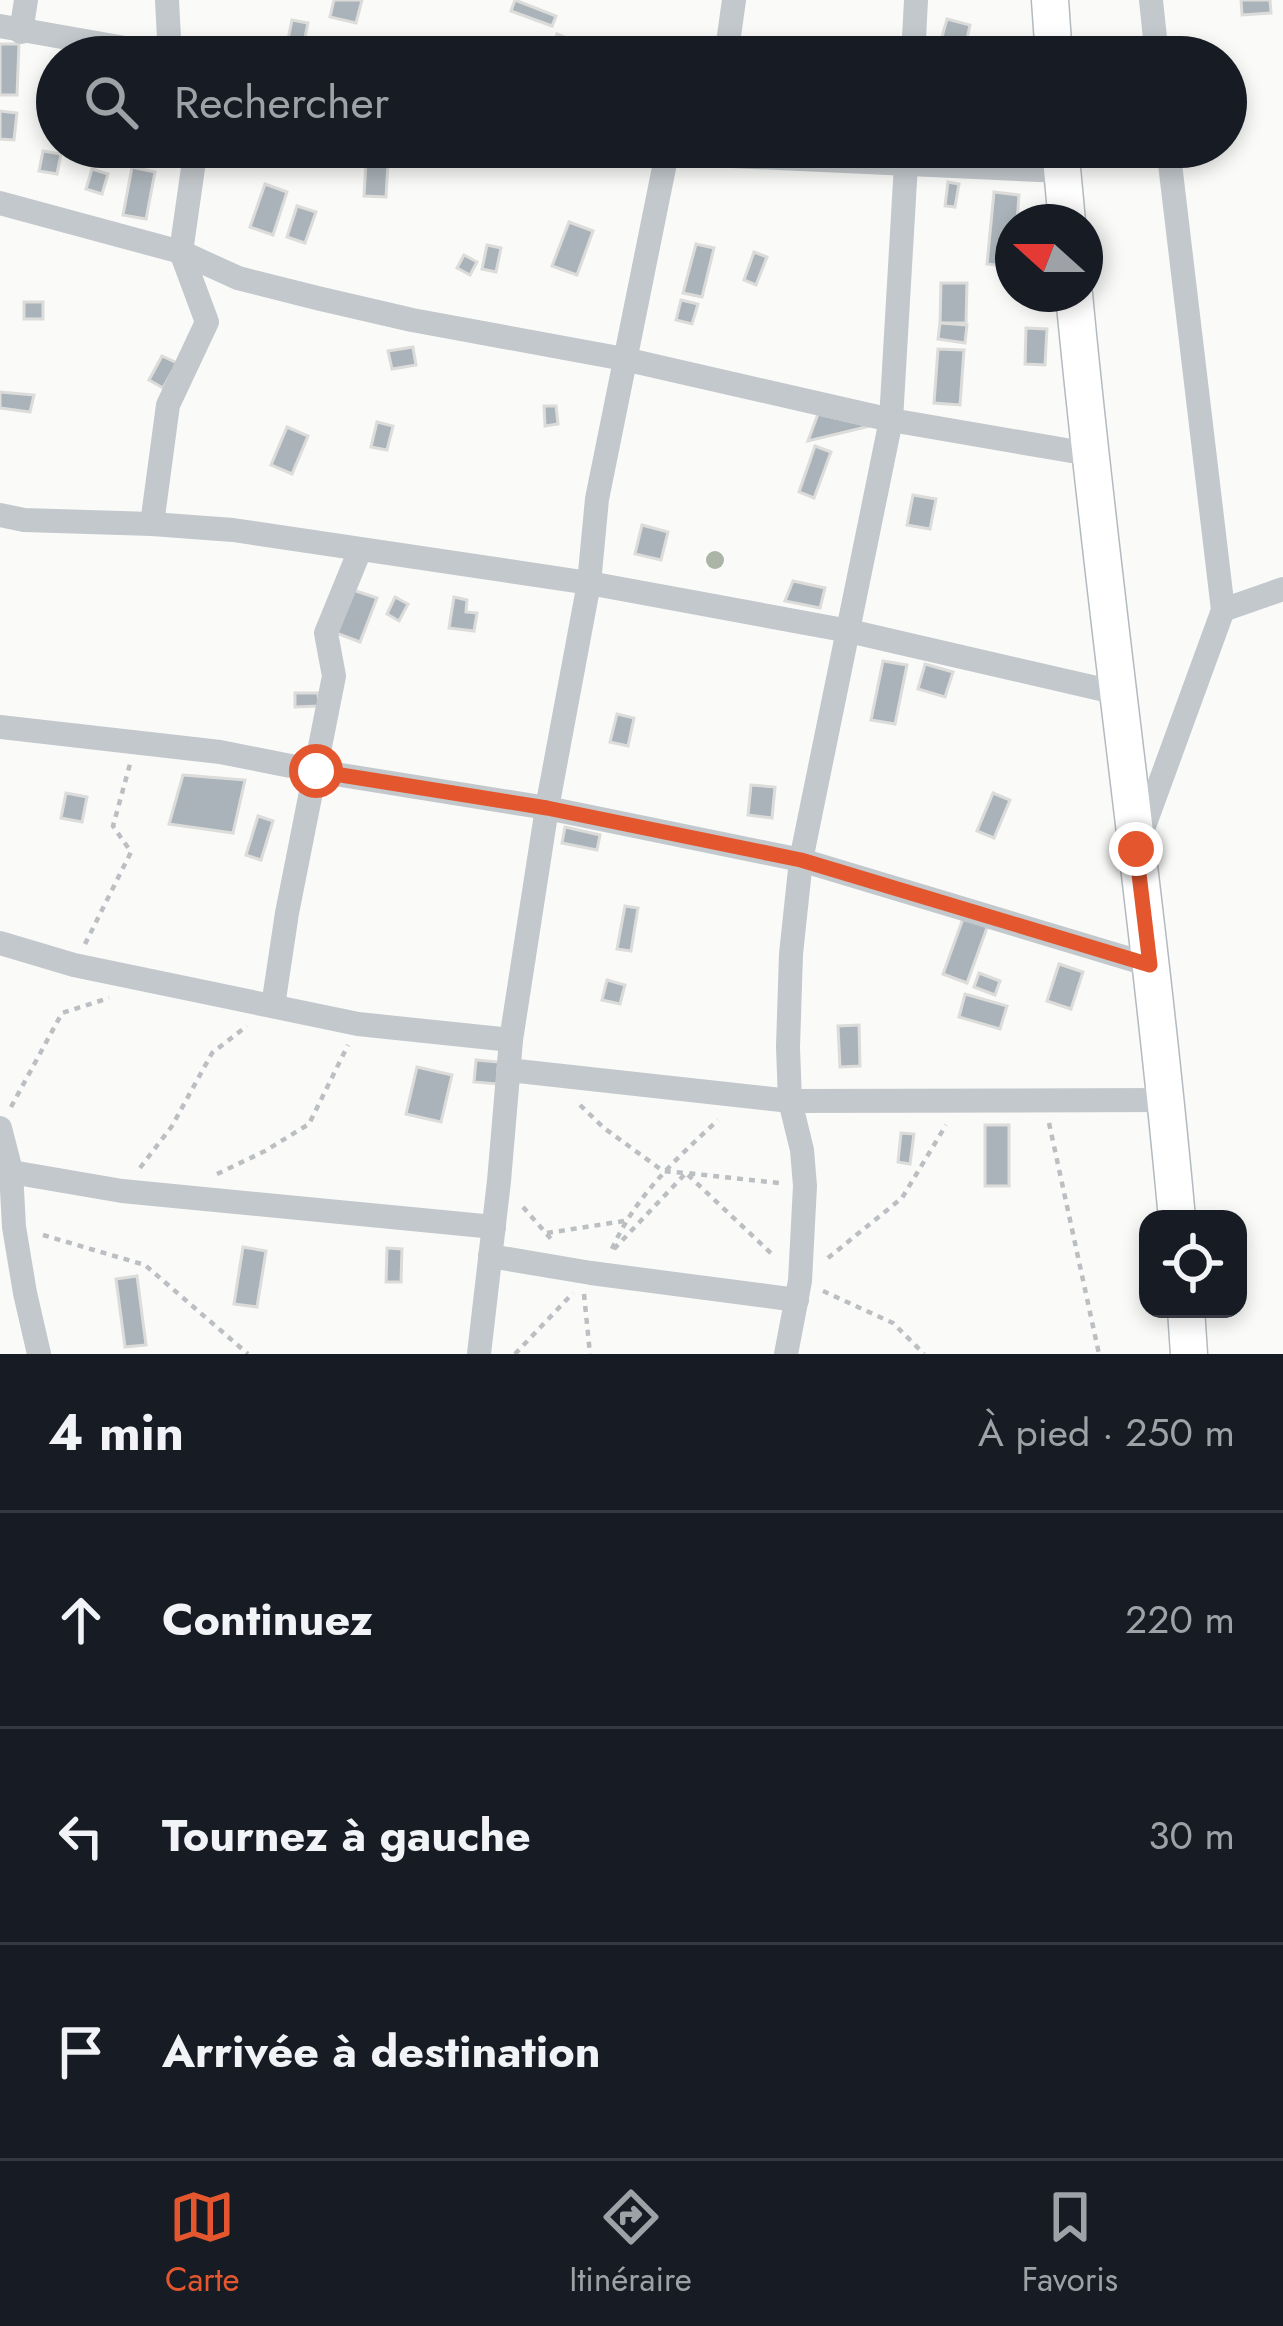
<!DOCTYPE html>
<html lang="fr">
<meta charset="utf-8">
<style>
:root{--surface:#171b24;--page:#242831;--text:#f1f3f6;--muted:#9ea1a6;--line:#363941;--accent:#e4572e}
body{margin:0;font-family:Jost,sans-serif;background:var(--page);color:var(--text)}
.controls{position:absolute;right:36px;bottom:36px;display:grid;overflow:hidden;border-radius:24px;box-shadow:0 6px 18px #0003}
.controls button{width:108px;height:108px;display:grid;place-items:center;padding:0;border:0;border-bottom:3px solid var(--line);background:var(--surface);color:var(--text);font:60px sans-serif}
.compass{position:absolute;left:995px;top:204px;width:108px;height:108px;border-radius:50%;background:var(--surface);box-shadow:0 6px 18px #0003;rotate:291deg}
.stop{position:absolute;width:36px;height:36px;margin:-27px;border:9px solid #e4572e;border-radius:50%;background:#fff}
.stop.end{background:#e4572e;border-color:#fff;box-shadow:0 3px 12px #0008}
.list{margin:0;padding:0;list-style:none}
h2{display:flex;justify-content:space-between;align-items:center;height:156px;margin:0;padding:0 48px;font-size:51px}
h2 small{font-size:39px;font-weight:400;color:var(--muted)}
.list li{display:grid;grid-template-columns:78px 1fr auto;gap:36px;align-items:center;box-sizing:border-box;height:216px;padding:0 48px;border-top:3px solid var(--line)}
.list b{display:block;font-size:45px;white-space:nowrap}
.list em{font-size:39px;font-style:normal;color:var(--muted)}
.icon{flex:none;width:66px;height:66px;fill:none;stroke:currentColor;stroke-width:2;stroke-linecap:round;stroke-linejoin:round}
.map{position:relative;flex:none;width:1283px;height:1354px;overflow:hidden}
.search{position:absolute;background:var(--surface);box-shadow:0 6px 18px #0003;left:36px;right:36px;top:36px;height:132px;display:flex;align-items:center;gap:30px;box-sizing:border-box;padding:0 42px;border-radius:66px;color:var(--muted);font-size:45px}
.sheet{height:804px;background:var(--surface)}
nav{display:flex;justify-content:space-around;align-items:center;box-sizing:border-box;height:168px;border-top:3px solid var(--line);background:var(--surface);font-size:33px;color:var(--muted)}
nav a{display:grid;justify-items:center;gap:6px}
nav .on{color:var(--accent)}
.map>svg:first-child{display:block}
.building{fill:#aab3b9;stroke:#dcdcda;stroke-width:3}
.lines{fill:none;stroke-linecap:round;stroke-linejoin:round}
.secondary-casing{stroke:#b3babf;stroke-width:39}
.path{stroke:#bbbfc2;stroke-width:4.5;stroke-dasharray:6 6;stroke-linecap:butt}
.street{stroke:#c3c8cc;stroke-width:24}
.secondary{stroke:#fff;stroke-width:36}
.tree{fill:#aab4a7}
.route{stroke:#e4572e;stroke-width:15}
</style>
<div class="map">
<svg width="1283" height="1354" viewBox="0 0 1283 1354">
<rect width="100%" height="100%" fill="#fafaf8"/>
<g class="building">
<path d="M334,0H362L356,23L330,17Z"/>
<path d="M515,0L556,16L552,26L511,11Z"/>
<path d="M1241,0H1270L1271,13L1242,15Z"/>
<path d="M947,19L970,25L966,43L942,37Z"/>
<path d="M292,20L308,23L301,57L285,54Z"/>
<path d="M557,34L569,39L562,57H549Z"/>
<path d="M0,44H19L17,95H0Z"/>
<path d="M488,45L526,56L525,57H485Z"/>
<path d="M0,111L17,113L14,140L0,139Z"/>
<path d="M43,151L61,154L57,174L39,171Z"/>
<path d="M366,161L388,163L386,197L364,196Z"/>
<path d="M132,167L155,172L146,219L123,215Z"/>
<path d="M92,169L108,174L102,194L86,189Z"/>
<path d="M948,182L959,184L955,207L945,206Z"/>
<path d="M265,184L287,192L273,235L250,227Z"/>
<path d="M994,192L1019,195L1017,222H1013L1012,267L987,264Z"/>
<path d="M297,206L316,212L305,243L287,237Z"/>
<path d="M569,222L593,231L577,275L552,266Z"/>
<path d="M696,244L714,248L702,297L683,293Z"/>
<path d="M487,245L501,248L496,272L482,269Z"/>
<path d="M754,252L767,257L756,285L744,280Z"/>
<path d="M464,255L477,262L470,275L457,268Z"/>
<path d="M941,283H967L966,323H940Z"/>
<path d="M681,300L698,304L692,324L676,320Z"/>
<rect x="24" y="302" width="19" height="17"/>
<path d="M940,323L967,325L965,343L938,339Z"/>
<path d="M1026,328L1047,329L1045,365L1025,364Z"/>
<path d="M413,347L416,365L392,369L388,351Z"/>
<path d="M938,349L964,350L960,405L934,403Z"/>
<path d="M162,356L177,363L163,388L149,380Z"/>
<path d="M0,392L34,395L30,412L0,408Z"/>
<path d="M544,406H556L558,424L545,426Z"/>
<path d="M818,414L870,426L808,441Z"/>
<path d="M377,422L393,426L387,450L371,447Z"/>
<path d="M287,427L308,436L292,474L271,465Z"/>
<path d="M815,446L831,452L814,498L799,492Z"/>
<path d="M913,495L936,499L930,529L907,525Z"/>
<path d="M642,525L668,532L661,560L635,554Z"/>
<path d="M793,581L825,588L820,608L785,601Z"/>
<path d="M353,590L377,598L360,642L336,633Z"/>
<path d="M395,597L408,604L399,621L387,614Z"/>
<path d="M454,597L467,600L466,612L477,613L474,631L449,628Z"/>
<path d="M883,661L907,665L895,724L871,720Z"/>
<path d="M925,664L953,672L945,697L918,689Z"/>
<path d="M295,693H318L319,706L295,707Z"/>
<path d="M617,714L634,718L628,746L610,742Z"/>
<path d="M183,775L245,780L233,833L169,824Z"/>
<path d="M751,785L775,787L772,818L748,815Z"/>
<path d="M66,793L87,797L82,822L61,818Z"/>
<path d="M993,793L1010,800L994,838L977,831Z"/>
<path d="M258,816L273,821L261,860L246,855Z"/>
<path d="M565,827L600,835L597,850L562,843Z"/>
<path d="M625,906L638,908L631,951L617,949Z"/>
<path d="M964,916L988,925L967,983L943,974Z"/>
<path d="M1059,964L1083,972L1071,1009L1047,1001Z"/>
<path d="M979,973L1000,981L995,995L974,987Z"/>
<path d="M607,980L625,985L620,1004L602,1000Z"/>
<path d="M965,994L1007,1006L1000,1029L959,1017Z"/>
<path d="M859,1025L860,1066L840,1067L838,1026Z"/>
<path d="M476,1060L499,1062L497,1084L474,1082Z"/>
<path d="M417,1067L452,1075L441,1122L406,1114Z"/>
<rect x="985" y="1125" width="24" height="61"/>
<path d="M901,1133L914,1134L910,1164L898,1162Z"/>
<path d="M243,1247L266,1251L257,1307L234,1304Z"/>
<path d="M387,1248L402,1249L401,1282H386Z"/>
<path d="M137,1276L146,1345L125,1347L116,1279Z"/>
</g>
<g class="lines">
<defs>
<g id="secondary">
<path d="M1050,0L1054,57"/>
<path d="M1060,147L1067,222"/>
<path d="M1074,294C1103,603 1149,910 1177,1219"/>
<path d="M1186,1309L1189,1354"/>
</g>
</defs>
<use href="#secondary" class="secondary-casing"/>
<g class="path">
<path d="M85,944L131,852L113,826L130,764"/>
<path d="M580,1105L604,1128L663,1171L686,1173L775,1257"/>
<path d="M11,1107L62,1013L109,998"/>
<path d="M1049,1123L1099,1354"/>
<path d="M140,1168L172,1126L212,1053L247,1026"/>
<path d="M217,1174L265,1151L309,1124L348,1045"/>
<path d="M523,1207L551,1239"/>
<path d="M547,1233L624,1221"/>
<path d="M43,1235L145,1265L248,1354"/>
<path d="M612,1249C636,1195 676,1159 718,1120"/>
<path d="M614,1249L686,1173L779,1183"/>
<path d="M828,1258L902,1198L946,1125"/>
<path d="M823,1291L893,1323L924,1354"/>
<path d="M584,1294L590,1354"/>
<path d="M515,1354L573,1293"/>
</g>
<g class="street">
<path d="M167,0L170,57"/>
<path d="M1151,0L1157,57"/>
<path d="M0,26L176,57"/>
<path d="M21,32L26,0"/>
<path d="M726,57L734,0"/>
<path d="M913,57L916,0"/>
<path d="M630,147L667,153L1062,171"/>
<path d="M0,203L181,252L238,278L317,298L412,320L624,359L891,420L1089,454"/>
<path d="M0,515L24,520L152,524L233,530L589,583L849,631L1118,693"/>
<path d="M152,524L168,405L207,322L181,252L196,147"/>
<path d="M1223,610L1283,589"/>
<path d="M0,727L220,752L316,771L547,808L801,860L1150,965"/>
<path d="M1139,840L1223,610L1168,147"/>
<path d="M0,943L74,965L358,1024L511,1040"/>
<path d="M273,1006L287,913L334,676L326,633L360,550"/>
<path d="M508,1070L790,1101L1167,1100"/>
<path d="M0,1128L11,1171L14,1227L25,1293L39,1354"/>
<path d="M0,1170L122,1191L494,1227"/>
<path d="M490,1256L591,1273L797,1300"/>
<path d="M479,1354L499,1181L511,1040L547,808L589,583L597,499L667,153"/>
<path d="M786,1354L800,1281L805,1186L802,1150L790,1101L788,1047L791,954L801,860L891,420L907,147"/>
</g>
<use href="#secondary" class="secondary"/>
</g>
<circle class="tree" cx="715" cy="560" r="9"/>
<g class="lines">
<path class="route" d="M316,771L547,808L801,860L1150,965L1136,849"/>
</g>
</svg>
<div class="controls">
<button><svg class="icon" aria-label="locate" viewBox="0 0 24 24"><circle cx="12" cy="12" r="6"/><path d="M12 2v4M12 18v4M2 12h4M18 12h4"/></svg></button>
</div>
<svg class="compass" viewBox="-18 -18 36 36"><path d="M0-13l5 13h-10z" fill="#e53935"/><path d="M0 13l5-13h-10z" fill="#9ea1a6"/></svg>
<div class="stop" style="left:316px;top:771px"></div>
<div class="stop end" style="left:1136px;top:849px"></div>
<div class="search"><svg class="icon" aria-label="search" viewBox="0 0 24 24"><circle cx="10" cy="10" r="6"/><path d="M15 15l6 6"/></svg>Rechercher</div>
</div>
<section class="sheet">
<h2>4 min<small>À pied · 250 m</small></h2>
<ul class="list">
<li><svg class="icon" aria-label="ahead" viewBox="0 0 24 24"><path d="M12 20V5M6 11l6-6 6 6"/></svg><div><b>Continuez</b></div><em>220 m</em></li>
<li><svg class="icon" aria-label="left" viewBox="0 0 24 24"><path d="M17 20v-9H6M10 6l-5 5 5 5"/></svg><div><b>Tournez à gauche</b></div><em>30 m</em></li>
<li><svg class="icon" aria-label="arrive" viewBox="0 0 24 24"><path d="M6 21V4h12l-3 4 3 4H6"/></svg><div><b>Arrivée à destination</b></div></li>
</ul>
</section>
<nav>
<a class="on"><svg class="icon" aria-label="map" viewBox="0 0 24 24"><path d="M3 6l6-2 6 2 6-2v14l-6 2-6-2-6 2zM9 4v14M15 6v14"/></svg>Carte</a>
<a><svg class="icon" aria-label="directions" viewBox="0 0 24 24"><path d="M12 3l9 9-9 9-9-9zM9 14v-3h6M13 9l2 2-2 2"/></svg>Itinéraire</a>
<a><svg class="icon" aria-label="saved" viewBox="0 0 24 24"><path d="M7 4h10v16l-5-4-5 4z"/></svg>Favoris</a>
</nav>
